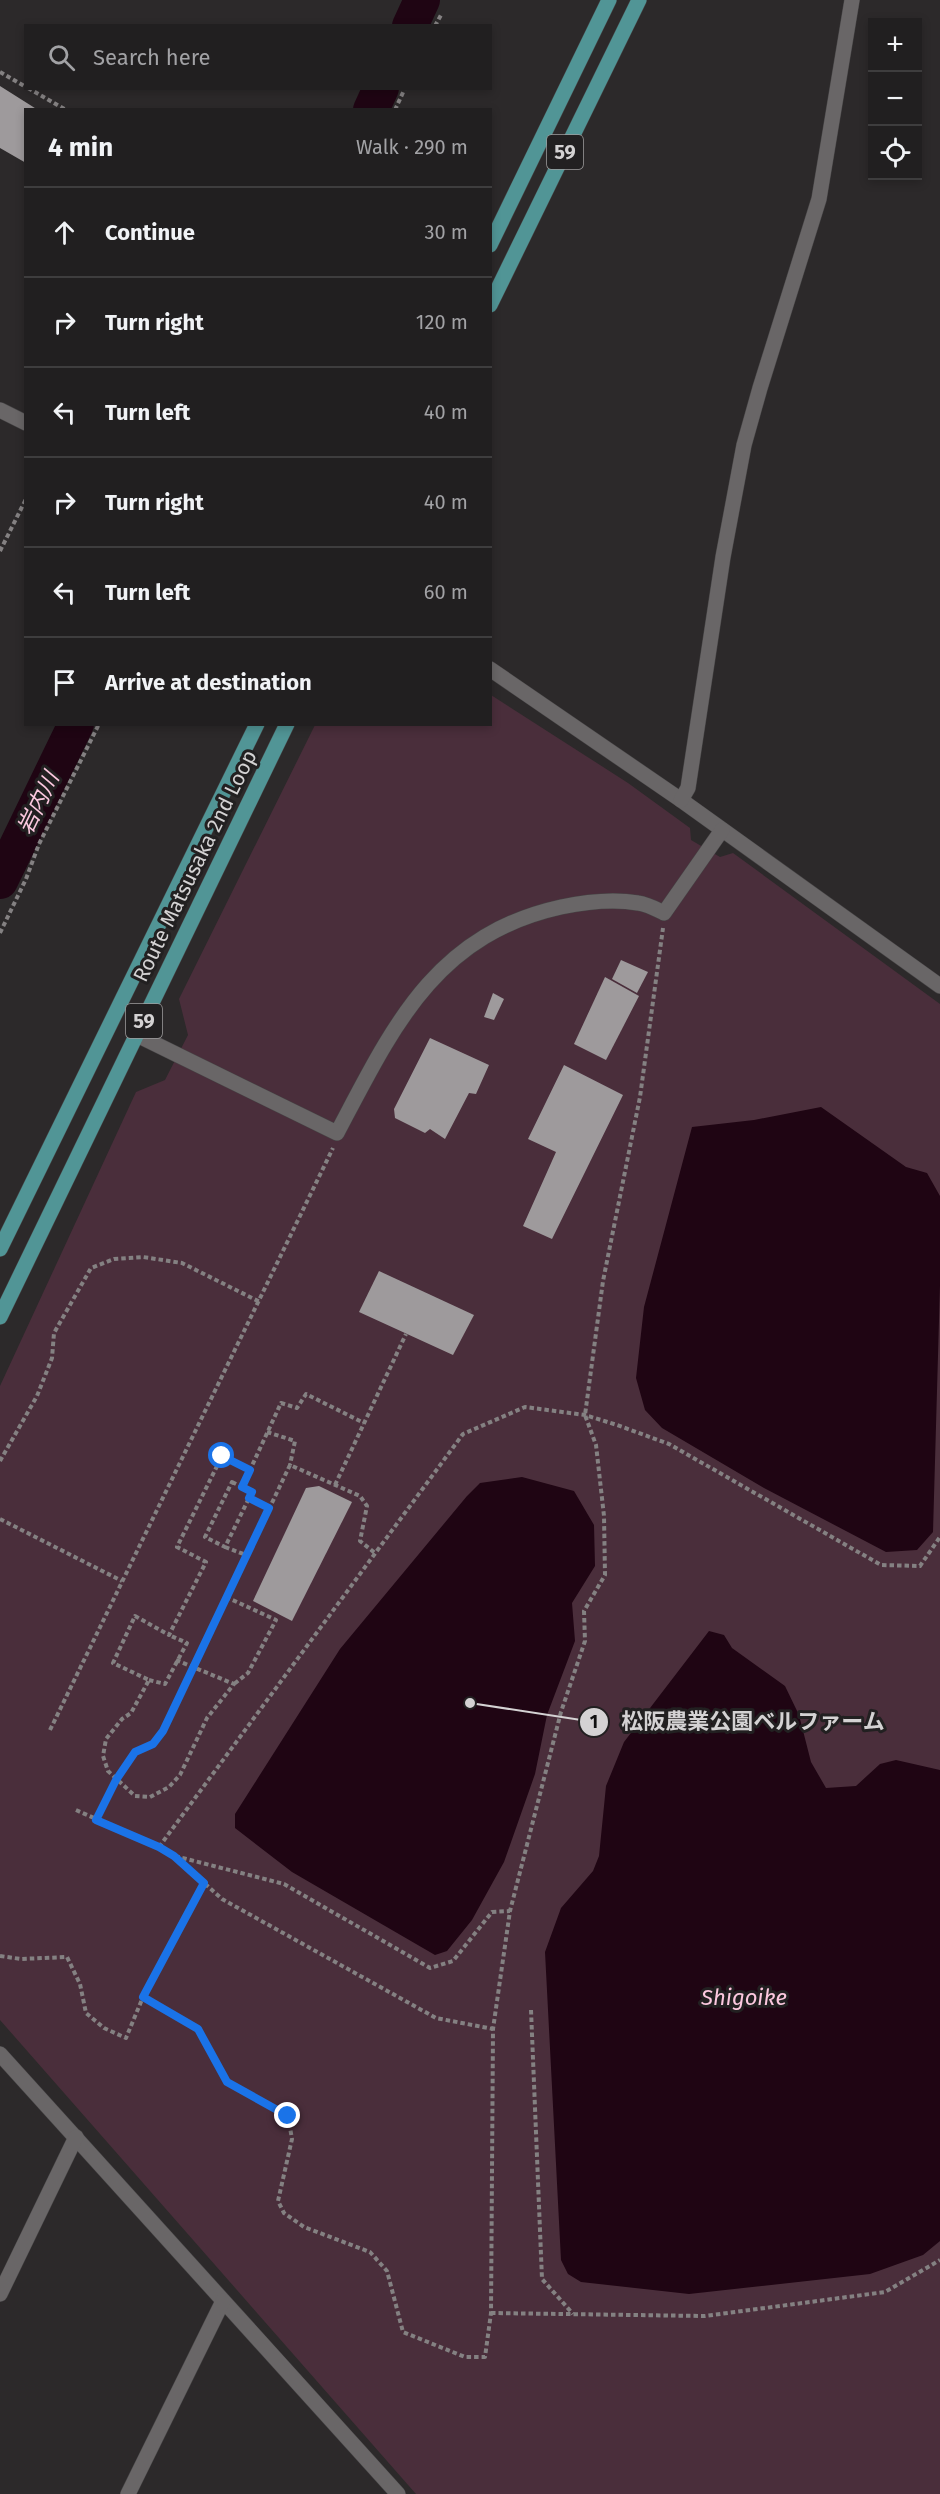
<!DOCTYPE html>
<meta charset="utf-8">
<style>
:root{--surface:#211f20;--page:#2d2c2d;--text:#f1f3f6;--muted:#a2a2a5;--line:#3e3d3e}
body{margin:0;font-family:"Fira Sans","Noto Sans JP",sans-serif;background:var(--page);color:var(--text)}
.controls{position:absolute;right:18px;top:18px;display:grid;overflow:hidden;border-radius:0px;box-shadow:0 3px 9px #0003}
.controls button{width:54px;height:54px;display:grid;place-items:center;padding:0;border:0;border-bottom:2px solid var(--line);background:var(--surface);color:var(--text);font:30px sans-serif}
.stop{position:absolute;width:18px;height:18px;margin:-14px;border:4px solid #1a73e8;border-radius:50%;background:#fff}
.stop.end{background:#1a73e8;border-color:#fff;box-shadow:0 2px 6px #0008}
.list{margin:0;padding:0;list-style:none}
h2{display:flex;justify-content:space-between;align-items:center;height:78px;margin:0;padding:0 24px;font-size:26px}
h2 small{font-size:20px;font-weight:400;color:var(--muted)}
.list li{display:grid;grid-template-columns:39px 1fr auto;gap:18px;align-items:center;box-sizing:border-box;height:90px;padding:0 24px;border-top:2px solid var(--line)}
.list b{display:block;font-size:22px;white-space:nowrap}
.list em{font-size:20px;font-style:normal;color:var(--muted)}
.icon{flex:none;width:33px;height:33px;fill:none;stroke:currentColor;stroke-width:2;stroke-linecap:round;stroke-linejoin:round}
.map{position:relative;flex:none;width:940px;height:2494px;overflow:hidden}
.search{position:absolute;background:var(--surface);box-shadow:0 3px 9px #0003;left:24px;top:24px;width:468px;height:66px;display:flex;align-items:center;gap:15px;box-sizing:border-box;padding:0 21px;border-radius:0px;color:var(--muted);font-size:22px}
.panel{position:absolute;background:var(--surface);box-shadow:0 3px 9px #0003;left:24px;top:108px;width:468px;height:618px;border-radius:0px}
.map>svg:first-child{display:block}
.green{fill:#4a2e3b}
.water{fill:#1f0513}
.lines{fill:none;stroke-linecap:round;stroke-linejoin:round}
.river{stroke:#1f0513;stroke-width:36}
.building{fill:#9e9a9c}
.minor-casing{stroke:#464445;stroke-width:16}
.major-casing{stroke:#464445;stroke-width:16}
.path{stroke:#848182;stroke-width:4;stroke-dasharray:4.5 3;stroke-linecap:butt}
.minor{stroke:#696667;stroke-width:15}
.major{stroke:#519596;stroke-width:15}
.route{stroke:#1a73e8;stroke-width:8}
.labels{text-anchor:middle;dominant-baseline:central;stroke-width:6;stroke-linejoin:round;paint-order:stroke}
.shield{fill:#222021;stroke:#9f9d9e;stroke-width:1.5}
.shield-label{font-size:20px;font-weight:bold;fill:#d4d2d3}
.street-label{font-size:21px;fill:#d4d2d3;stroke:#222021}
.water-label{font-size:22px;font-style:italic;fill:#fcc8df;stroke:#222021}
.leader{fill:none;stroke:#d4d2d3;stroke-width:2}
.callout-dot{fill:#d4d2d3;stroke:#222021;stroke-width:2}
.mark-label{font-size:18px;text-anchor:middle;font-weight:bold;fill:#111}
.callout-label{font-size:22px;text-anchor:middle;font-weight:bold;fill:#d4d2d3;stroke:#222021;stroke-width:6;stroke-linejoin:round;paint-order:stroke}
</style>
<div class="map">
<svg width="940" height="2494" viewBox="0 0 940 2494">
<rect width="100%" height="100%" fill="#2c292a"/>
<path class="green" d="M491,695L628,783L690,828L691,840L720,857L733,853L940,1004V2494H416L0,2020V1386L136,1092L165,1080L188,1035L179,999L315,725L490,724Z"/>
<g class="water">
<path d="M821,1107L906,1167L927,1173L940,1196V1285L933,1532L917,1550L886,1552L764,1488L662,1428L645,1410L636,1378L644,1307L692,1127L754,1120Z"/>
<path d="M522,1477L574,1491L594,1525L595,1566L572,1603L575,1641L547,1715L535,1774L504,1862L472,1920L447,1951L435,1955L292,1872L235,1828V1814L340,1649L467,1496L480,1483Z"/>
<path d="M709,1631L724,1635L732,1648L785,1686L799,1715L811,1762L826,1788L856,1786L880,1764L896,1760L940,1770V2241L923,2255L870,2274L689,2294L581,2282L568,2274L561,2260L545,1952L561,1908L593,1871L599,1856L606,1786L624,1742Z"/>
</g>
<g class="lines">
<g class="river">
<path d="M410,26L422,0"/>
<path d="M371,110L381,88"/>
<path d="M0,881L76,724"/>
</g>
</g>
<g class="building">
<path d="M0,86L38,110H26V163L0,148Z"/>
<path d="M621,960L648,972L637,993L612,979Z"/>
<path d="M605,977L639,996L606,1060L574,1044Z"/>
<path d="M493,993L504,999L494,1020L484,1017Z"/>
<path d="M430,1038L489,1065L476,1094L469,1093L445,1139L430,1129L425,1133L395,1118L394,1109Z"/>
<path d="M564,1065L623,1095L552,1239L523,1226L556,1152L528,1139Z"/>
<path d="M379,1271L474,1315L453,1355L359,1312Z"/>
<path d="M319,1486L352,1502L292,1621L253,1601L306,1488Z"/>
</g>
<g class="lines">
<defs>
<g id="minor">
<path d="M0,410L26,423"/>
<path d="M490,669L681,800L940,986"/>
<path d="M681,800L688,788L723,557L744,445L760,388L819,199L852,0"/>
<path d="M137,1035L337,1133C392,1029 434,935 561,907C585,902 614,899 638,903C647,904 656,909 664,913L722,830"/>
<path d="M0,2054L398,2494"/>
<path d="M0,2294L76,2137"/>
<path d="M128,2494L223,2301"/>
</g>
<g id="major">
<path d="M490,245L609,0"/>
<path d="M490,305L639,0"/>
<path d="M0,1249L257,724"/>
<path d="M0,1317L287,724"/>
</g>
</defs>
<use href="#minor" class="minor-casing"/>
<use href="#major" class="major-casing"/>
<g class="path">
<path d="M435,26L441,15"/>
<path d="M0,72L26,87"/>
<path d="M28,88L66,110"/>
<path d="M395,110L405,88"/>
<path d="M0,551L26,499"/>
<path d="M0,933L26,879L39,844L99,724"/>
<path d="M267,1432L295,1441L290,1465"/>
<path d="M0,1461L37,1396L52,1358L54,1333L91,1268L114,1259L143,1257L182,1263L260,1302"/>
<path d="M232,1482L252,1492L225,1547L205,1537Z"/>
<path d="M335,1485L406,1334"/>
<path d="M242,1487L250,1470"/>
<path d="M249,1498L269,1508"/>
<path d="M0,1519L122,1581"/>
<path d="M225,1547L246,1555"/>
<path d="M226,1597L276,1620L248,1673L234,1684"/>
<path d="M176,1660L234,1684L207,1718L180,1775L169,1787L150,1797L135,1796L108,1771L103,1756L106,1739L122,1719L131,1713L149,1680L113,1663L135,1616L169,1635L206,1562L177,1547L222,1456L250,1470L281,1403L297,1408L306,1394L364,1423"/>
<path d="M149,1680L165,1684L187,1643L169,1635"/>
<path d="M50,1730L333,1148"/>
<path d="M76,1810L159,1847L174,1856L222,1899L436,2018L493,2029"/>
<path d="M96,1820L116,1780L135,1752L153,1744L163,1731L290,1465L360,1496L367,1506L360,1541L375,1553"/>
<path d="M159,1847L463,1434L525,1407L585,1415L617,1425L669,1444L881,1565L920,1566L940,1537"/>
<path d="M175,1856L284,1884L430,1968L453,1961L492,1912L510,1911"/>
<path d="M0,1956L21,1959L67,1957L80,1984L86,2013L104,2028L126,2038L143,1997L198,2029L227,2082L288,2116L292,2139L278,2201L284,2213L304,2227L370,2252L387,2271L403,2332L465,2357H485L491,2313L493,2029L510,1911L561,1712L585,1641L584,1611L605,1575L604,1516L596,1445L585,1415L603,1281L640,1097L663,928"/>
<path d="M143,1997L204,1883"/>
<path d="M531,2010L542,2279L573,2314"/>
<path d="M491,2313L705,2316L885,2292L940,2260"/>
</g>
<use href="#minor" class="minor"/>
<use href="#major" class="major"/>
</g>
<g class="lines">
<path class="route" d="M222,1456L250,1470L242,1487L252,1492L249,1498L269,1508L163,1731L153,1744L135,1752L116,1780L96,1820L159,1847L174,1856L204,1883L143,1997L198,2029L227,2082L288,2116"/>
</g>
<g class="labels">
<g class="shield">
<rect x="547" y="135" width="36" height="34" rx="4.5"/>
<rect x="126" y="1004" width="36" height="34" rx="4.5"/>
</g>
<g class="shield-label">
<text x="565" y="152">59</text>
<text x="144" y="1021">59</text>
</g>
<g class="street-label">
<text transform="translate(195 866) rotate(-64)">Route Matsusaka 2nd Loop</text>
</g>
<g class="water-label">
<text transform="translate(38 803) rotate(-64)">岩内川</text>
<text x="744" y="1997">Shigoike</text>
</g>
</g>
<path class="leader" d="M470 1703L594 1722"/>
<g class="callout-dot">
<circle cx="470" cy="1703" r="6"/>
<circle cx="594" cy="1722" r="15"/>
</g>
<g class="mark-label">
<text x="594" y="1728">1</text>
</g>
<g class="callout-label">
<text x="753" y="1729">松阪農業公園ベルファーム</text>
</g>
</svg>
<div class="controls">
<button>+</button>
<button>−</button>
<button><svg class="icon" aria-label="locate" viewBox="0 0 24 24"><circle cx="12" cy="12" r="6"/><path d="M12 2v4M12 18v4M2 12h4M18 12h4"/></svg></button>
</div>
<div class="stop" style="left:222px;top:1456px"></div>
<div class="stop end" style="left:288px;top:2116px"></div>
<div class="search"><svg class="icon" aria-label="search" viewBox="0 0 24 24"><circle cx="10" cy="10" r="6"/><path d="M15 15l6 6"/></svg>Search here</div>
<section class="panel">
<h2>4 min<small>Walk · 290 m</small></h2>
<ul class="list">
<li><svg class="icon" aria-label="ahead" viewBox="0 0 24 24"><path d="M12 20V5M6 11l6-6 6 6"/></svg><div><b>Continue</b></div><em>30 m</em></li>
<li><svg class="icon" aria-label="right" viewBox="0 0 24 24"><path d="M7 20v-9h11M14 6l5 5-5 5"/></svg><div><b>Turn right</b></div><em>120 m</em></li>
<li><svg class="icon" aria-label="left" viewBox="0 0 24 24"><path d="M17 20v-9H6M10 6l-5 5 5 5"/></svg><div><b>Turn left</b></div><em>40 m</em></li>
<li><svg class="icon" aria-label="right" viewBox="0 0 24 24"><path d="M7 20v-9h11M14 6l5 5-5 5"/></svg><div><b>Turn right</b></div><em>40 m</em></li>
<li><svg class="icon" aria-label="left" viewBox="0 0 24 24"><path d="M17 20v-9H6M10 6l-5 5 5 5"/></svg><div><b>Turn left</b></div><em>60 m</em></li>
<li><svg class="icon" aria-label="arrive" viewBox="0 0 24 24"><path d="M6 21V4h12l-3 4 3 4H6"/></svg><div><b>Arrive at destination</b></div></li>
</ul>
</section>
</div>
